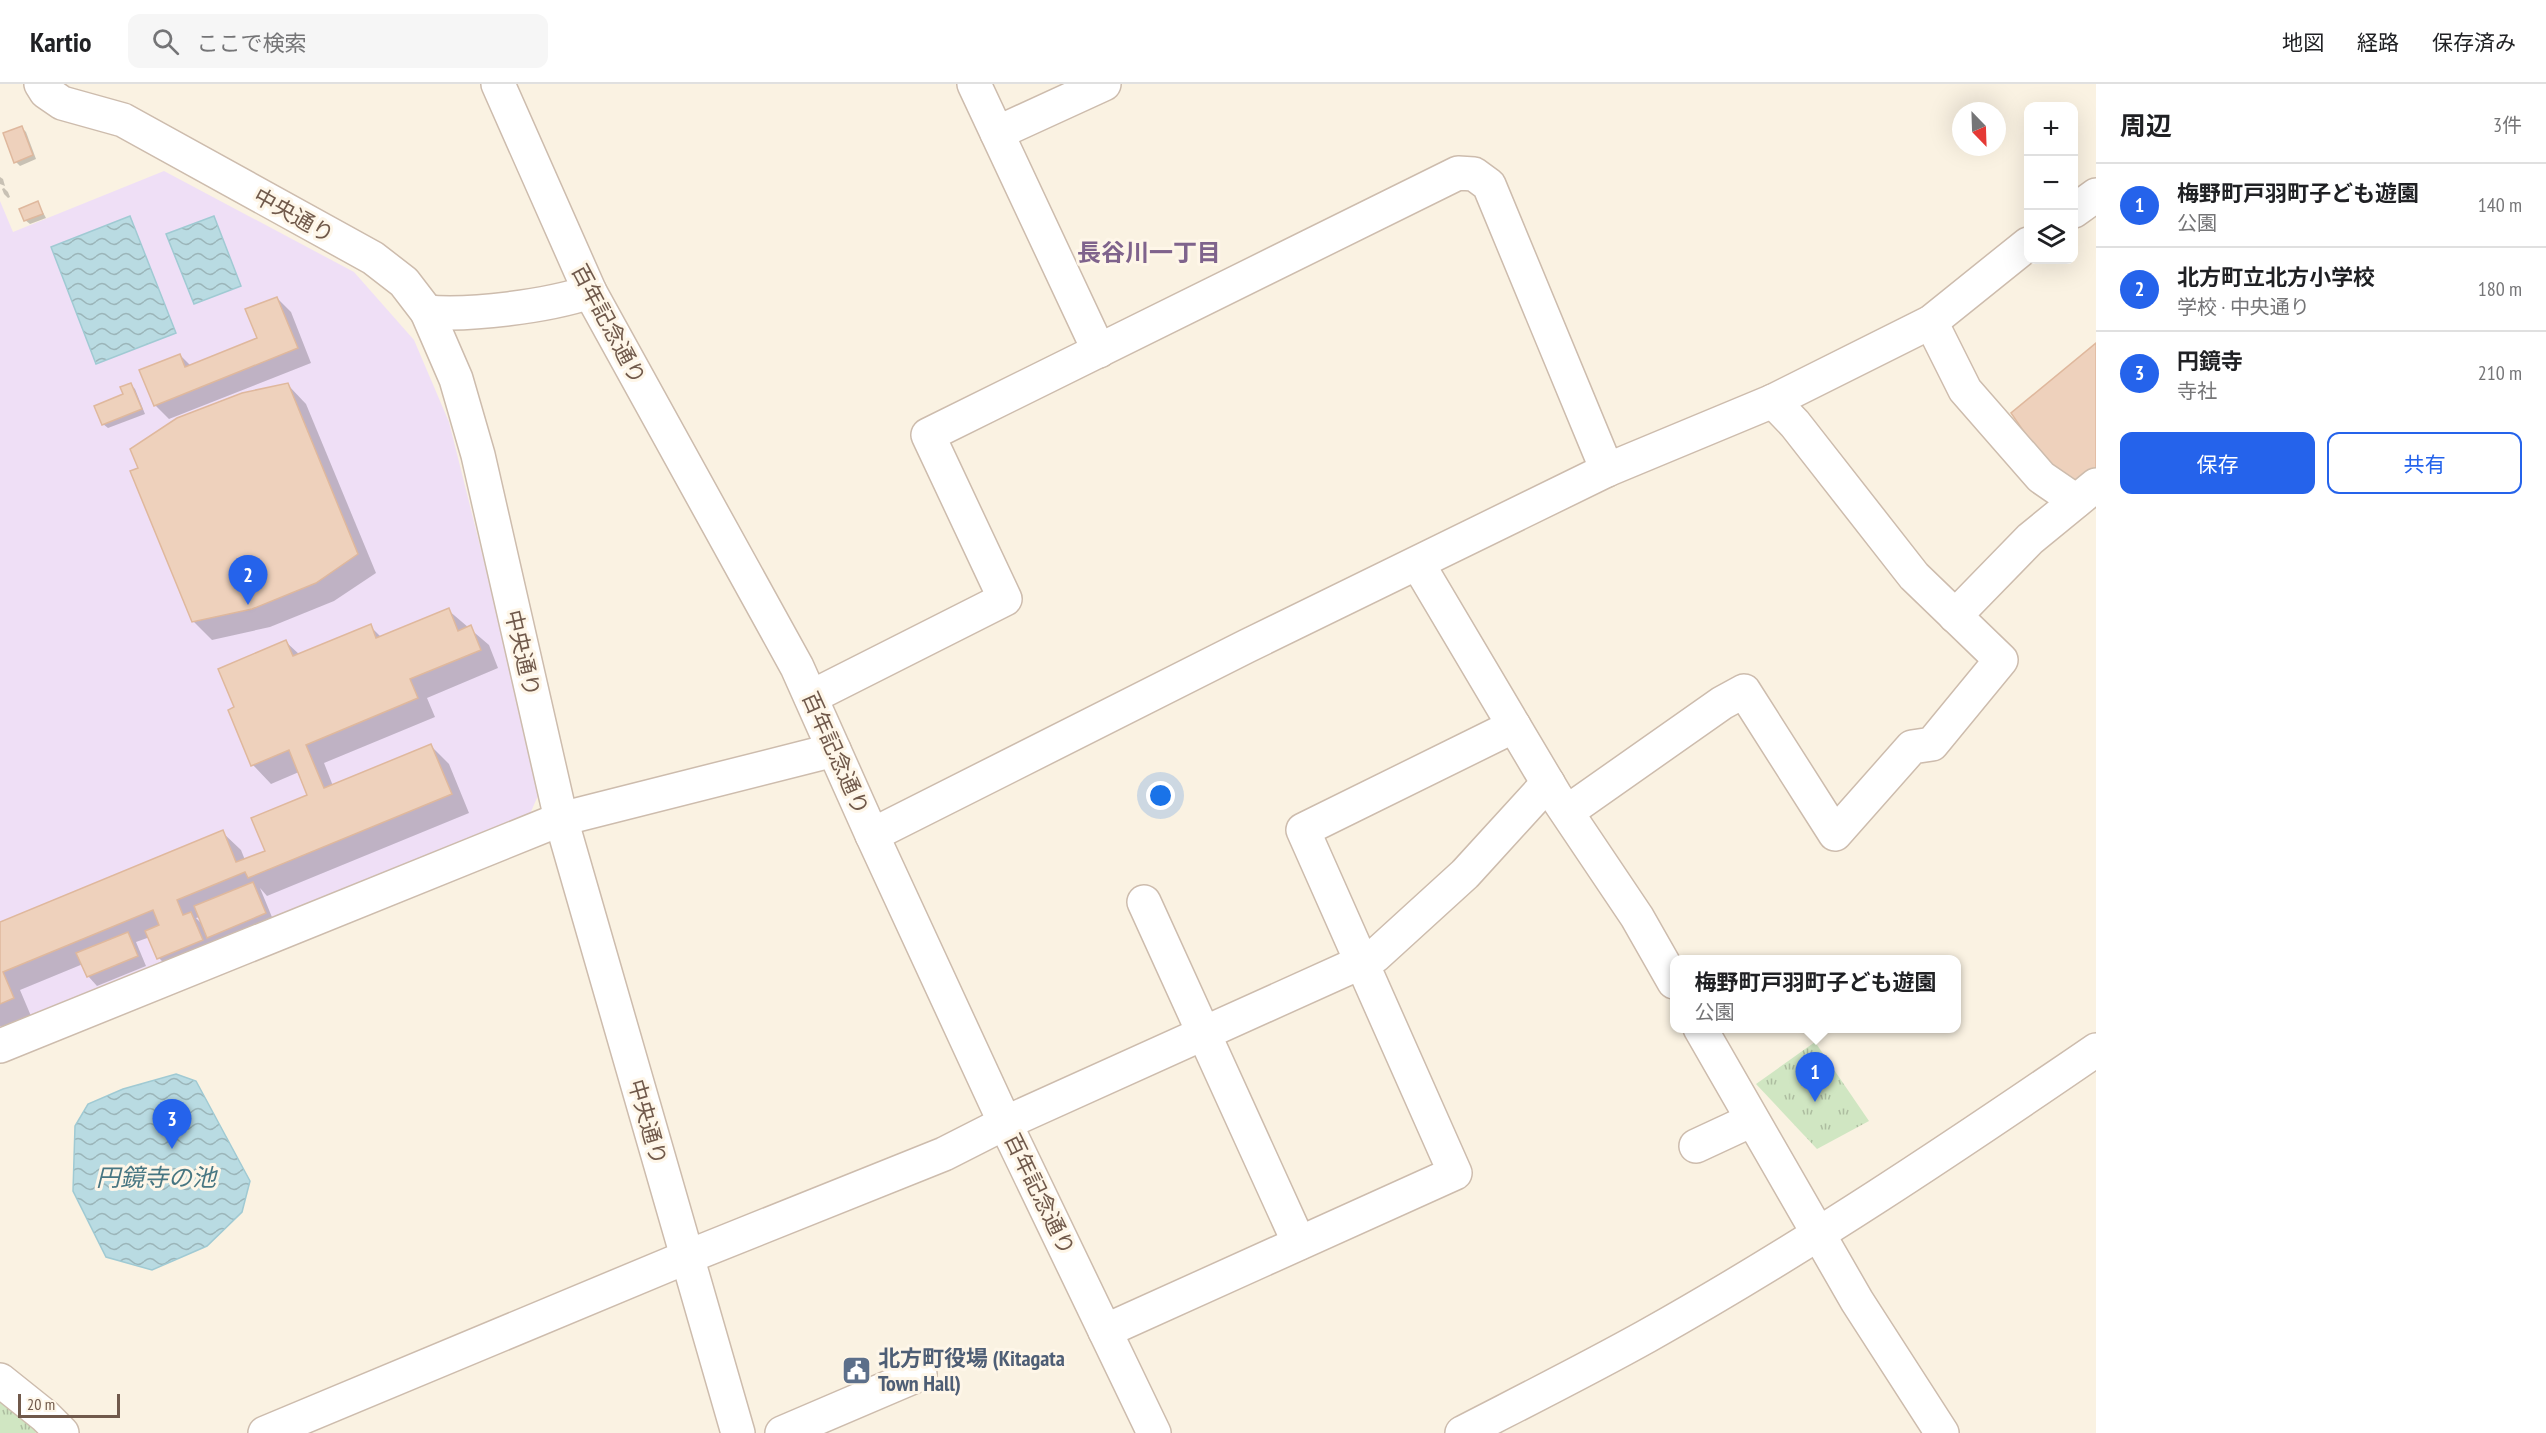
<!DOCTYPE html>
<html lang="ja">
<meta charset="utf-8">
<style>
:root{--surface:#fff;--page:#f6f6f6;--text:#202124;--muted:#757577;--line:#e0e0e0;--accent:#2563eb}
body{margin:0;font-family:"PT Sans Narrow","Noto Sans JP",sans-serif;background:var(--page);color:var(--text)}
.controls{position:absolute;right:18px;top:18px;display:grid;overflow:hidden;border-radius:12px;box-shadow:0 6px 24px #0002}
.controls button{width:54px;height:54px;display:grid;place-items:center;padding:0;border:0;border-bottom:2px solid var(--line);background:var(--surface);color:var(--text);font:30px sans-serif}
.compass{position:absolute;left:1952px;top:18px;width:54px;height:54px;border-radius:50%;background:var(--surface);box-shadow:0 6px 24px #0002;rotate:157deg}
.scale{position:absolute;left:18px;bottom:15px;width:102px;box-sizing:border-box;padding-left:6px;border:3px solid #70594b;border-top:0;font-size:16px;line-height:21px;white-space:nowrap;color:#70594b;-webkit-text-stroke:4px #fef6e8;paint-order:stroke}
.you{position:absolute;left:1161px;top:712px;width:21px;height:21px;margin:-15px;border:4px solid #fff;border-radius:50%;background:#1a73e8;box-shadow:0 0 0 9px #1a73e833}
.badge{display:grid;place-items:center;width:39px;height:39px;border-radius:50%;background:var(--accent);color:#fff;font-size:20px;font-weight:700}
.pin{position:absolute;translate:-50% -50px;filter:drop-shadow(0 2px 3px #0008)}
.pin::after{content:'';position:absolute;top:32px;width:21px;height:18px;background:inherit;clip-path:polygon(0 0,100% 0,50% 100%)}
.popup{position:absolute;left:1670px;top:871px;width:291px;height:78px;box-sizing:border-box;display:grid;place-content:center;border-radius:12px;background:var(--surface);filter:drop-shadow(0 2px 4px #0005);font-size:20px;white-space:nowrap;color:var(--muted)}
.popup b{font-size:22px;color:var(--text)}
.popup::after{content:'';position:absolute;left:50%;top:100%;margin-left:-12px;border:12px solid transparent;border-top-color:var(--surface)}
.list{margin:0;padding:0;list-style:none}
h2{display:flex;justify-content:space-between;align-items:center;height:78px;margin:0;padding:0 24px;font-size:26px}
h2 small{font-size:20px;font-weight:400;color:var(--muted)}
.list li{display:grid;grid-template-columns:39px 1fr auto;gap:18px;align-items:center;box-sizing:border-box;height:84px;padding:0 24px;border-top:2px solid var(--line)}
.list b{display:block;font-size:22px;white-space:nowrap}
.list p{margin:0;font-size:20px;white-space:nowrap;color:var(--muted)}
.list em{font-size:20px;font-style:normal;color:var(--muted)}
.actions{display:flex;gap:12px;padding:18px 24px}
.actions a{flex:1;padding:14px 0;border:2px solid var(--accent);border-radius:12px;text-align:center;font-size:21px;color:var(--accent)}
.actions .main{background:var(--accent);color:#fff}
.icon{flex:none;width:33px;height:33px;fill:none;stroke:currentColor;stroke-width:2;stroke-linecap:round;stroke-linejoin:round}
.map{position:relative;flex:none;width:2096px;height:1349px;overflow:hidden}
header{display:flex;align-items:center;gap:36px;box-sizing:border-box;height:84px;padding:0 30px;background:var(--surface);border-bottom:2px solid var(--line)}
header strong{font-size:28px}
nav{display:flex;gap:33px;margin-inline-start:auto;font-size:21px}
.search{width:420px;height:54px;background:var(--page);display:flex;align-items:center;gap:15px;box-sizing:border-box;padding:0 21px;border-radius:12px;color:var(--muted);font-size:22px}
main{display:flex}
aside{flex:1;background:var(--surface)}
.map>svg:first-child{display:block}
.education{fill:#efdff6}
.grass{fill:url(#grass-tufts)}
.water{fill:url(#water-waves);stroke:#a0cad3;stroke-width:1.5}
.shadow{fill:#0003;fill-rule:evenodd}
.building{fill:#eed1bc;stroke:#dfb89d;stroke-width:1.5}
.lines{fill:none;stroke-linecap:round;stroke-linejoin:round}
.minor-casing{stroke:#cdbcad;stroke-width:36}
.tertiary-casing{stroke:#cdbcad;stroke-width:36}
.minor{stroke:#fff;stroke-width:33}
.tertiary{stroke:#fff;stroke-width:33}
.labels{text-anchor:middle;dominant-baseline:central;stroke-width:6;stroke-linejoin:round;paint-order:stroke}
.street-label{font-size:22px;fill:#70594b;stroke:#fef6e8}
.service-label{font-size:22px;font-weight:bold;fill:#4e5e75;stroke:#fef6e8;text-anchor:start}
.neighbourhood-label{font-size:24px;font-weight:bold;fill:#7f638c;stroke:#fef6e8}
.water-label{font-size:24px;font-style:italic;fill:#477682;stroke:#fef6e8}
</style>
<header>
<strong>Kartio</strong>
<div class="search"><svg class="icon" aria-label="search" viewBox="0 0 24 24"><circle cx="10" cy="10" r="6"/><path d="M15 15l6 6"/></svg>ここで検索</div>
<nav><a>地図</a><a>経路</a><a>保存済み</a></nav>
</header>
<main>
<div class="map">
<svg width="2096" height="1349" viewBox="0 0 2096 1349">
<defs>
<pattern id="grass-tufts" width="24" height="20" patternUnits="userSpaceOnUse" patternTransform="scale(1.5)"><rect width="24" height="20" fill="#d0e6c2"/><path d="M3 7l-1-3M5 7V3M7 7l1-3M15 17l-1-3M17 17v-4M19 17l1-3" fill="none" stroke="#adbda0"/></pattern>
<pattern id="water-waves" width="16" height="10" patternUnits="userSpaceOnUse" patternTransform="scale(1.5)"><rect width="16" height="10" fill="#b9dbe2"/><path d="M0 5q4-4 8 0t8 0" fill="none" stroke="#9bb5b9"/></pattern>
</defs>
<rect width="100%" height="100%" fill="#faf2e2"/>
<path class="education" d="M164,87L354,188L414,256L449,338L541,705L529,732L0,948V117L13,148Z"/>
<g class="grass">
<path d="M1815,958L1869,1037L1817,1065L1756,1000Z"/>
<path d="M0,1314L31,1338L36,1349H0Z"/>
</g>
<g class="water">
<path d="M130,132L176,249L96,280L51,163Z"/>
<path d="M214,132L241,202L194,220L166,150Z"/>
<path d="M176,990L196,997L250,1097L242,1128L207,1162L152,1186L106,1173L73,1107L75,1042L88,1020L123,1005Z"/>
</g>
<g class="shadow">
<path d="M21,43L26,48L36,75L20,82L16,78Z"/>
<path d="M0,93L3,95L5,102L0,100Z"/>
<path d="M4,104L8,108L10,113L8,114L4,110L2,105Z"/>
<path d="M38,119L46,134L30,140L25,136Z"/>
<path d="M277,214L291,228L311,279L169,335L155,321L180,271L191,282L259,255Z"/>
<path d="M131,301L135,305L145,330L108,344L103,340Z"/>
<path d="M288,301L306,320L376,489L334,517L270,543L212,556L194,538L140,385Z"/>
<path d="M448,526L489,561L498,584L427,614L435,633L324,679L333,702L431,662L449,680L469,729L267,812L260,804L274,838L177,893L159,874L150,853L136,858L146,882L97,902L88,892L83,880L20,906L31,932L3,944L0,942V839L222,748L241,766L245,776L267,768L309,712L299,688L271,700L253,681L230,627L236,624L286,558L300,571L370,542L381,553ZM200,833L204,842L196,834Z"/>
</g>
<g class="building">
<path d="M22,42L33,71L14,79L3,49Z"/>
<path d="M38,117L43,130L24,137L19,125Z"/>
<path d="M277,213L298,264L154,322L139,286L180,270L185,283L257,254L245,225Z"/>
<path d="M2096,259V388L2067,410L2011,329Z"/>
<path d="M131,299L142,325L102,341L94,322L123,310L120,303Z"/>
<path d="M288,299L358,470L316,499L252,525L192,538L130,387L138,384L130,365L177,334L242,309Z"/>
<path d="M449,524L458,547L471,541L481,566L410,595L418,614L306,661L324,704L431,660L452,710L248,794L245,788L177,816L183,831L191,828L203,856L157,875L145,847L159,841L153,826L3,888L14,914L0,920V838L223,746L236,778L265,767L251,734L307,711L289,666L251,682L228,626L234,623L218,585L286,556L293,572L371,540L376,554Z"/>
<path d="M253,798L266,829L207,854L194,822Z"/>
<path d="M128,848L138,872L87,893L76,869Z"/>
</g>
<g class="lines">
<defs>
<g id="minor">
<path d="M41,0L46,8L62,19L123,36L373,174L404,198L427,228L456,295L478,371L561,735L738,1349"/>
<path d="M974,0L1099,267"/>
<path d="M997,49L1104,0"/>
<path d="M2074,127L2096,111"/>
<path d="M427,228C472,232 547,222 590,208"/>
<path d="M1931,238L1965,306L2041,393L2076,417"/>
<path d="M1418,480L1555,711L1637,833L1674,898"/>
<path d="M1955,532L2030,455L2096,401"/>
<path d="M811,613L1005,515L928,351L1458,89L1474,90L1489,101L1607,386"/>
<path d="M1567,728L1722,619L1744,607L1835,750L1912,663L1932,660L2001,576L1914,492L1795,340L1773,317"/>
<path d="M872,751L1247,562L1607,386L1773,317L1931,238L2028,160"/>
<path d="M1144,818L1299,1159"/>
<path d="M1700,944L1857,1217L1942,1349"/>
<path d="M0,962L561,735L834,666"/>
<path d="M1696,1062L1752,1036"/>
<path d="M1105,1247L1455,1089L1303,746L1514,642"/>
<path d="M0,1296L45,1332L62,1349"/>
<path d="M265,1349L687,1173L944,1070L1005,1039L1375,872L1465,790L1548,699"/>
<path d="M782,1349L920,1290"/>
<path d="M1462,1349C1524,1317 1586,1286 1647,1252C1802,1165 1950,1066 2096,966"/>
</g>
<path id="tertiary" d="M498,0L590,208L797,583L872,751L1005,1039L1154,1349"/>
</defs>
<use href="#minor" class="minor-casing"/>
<use href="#tertiary" class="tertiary-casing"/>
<use href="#minor" class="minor"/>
<use href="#tertiary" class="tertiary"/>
</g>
<defs>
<symbol id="civic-square" viewBox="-11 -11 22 22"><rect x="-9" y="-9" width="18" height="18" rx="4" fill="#5c6f8a" stroke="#fef6e8"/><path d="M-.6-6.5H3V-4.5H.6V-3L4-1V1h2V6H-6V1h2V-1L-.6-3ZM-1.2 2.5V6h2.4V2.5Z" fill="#fff"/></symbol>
</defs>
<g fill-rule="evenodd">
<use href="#civic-square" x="840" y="1270" width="33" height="33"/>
</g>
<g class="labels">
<g class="street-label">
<text transform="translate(294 131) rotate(29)">中央通り</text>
<text transform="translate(609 240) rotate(62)">百年記念通り</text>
<text transform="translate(523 569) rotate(77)">中央通り</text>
<text transform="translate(836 669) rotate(66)">百年記念通り</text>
<text transform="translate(648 1038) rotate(74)">中央通り</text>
<text transform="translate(1040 1110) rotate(64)">百年記念通り</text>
</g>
<g class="service-label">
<text x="878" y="1274">北方町役場 (Kitagata<tspan x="878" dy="25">Town Hall)</tspan></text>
</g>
<g class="neighbourhood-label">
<text x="1149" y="168">長谷川一丁目</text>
</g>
<g class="water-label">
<text x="156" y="1093">円鏡寺の池</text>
</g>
</g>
</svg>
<div class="controls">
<button>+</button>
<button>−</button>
<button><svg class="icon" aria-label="layers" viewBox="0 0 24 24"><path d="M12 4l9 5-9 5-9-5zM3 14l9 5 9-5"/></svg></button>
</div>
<svg class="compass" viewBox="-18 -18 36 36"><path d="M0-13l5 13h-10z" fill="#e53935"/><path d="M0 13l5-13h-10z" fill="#757577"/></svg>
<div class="scale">20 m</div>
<div class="you"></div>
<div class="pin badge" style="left:1815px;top:1018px">1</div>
<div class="popup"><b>梅野町戸羽町子ども遊園</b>公園</div>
<div class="pin badge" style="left:248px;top:521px">2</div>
<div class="pin badge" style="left:172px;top:1065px">3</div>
</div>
<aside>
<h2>周辺<small>3件</small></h2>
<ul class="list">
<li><span class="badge">1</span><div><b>梅野町戸羽町子ども遊園</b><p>公園</p></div><em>140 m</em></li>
<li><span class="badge">2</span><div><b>北方町立北方小学校</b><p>学校 · 中央通り</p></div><em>180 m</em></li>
<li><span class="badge">3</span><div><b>円鏡寺</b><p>寺社</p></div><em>210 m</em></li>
</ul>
<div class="actions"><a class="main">保存</a><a>共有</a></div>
</aside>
</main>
